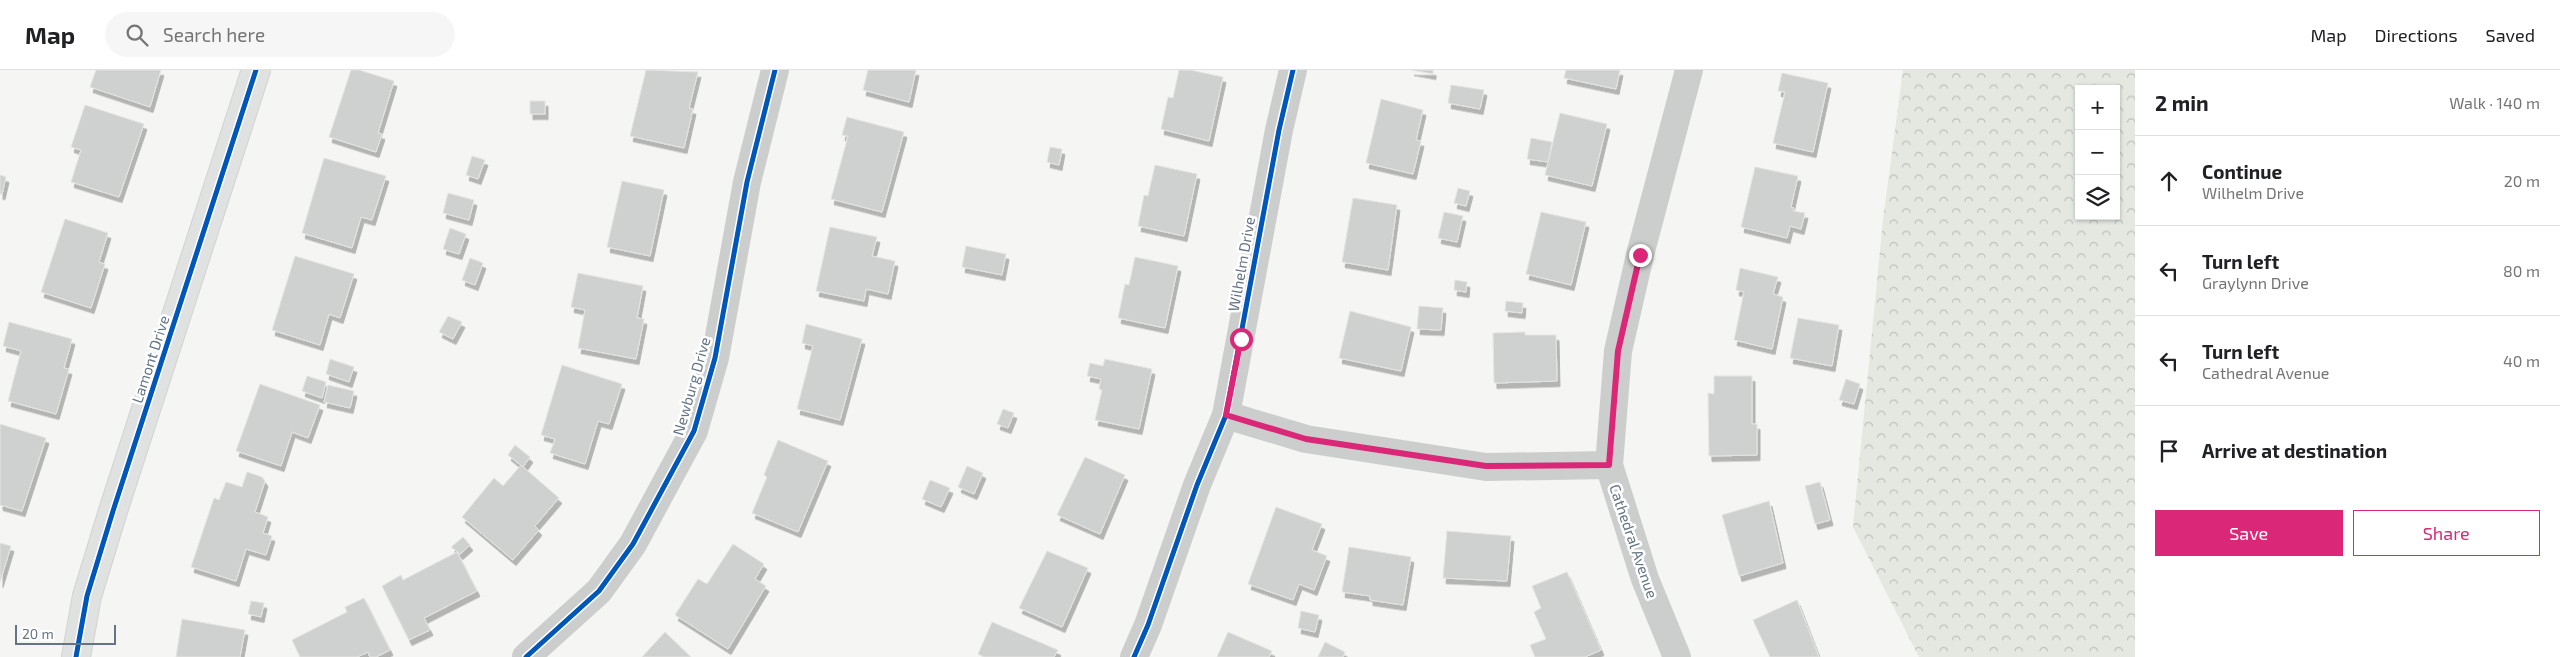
<!DOCTYPE html>
<meta charset="utf-8">
<style>
:root{--surface:#fff;--page:#f6f6f6;--text:#202124;--muted:#757577;--line:#e0e0e0;--accent:#db2777}
body{margin:0;font-family:"Exo 2",sans-serif;background:var(--page);color:var(--text)}
.controls{position:absolute;right:15px;top:15px;display:grid;overflow:hidden;border-radius:0px;box-shadow:0 1px 4px #0004}
.controls button{width:45px;height:45px;display:grid;place-items:center;padding:0;border:0;border-bottom:1px solid var(--line);background:var(--surface);color:var(--text);font:25px sans-serif}
.scale{position:absolute;left:15px;bottom:12px;width:101px;box-sizing:border-box;padding-left:5px;border:2px solid #647484;border-top:0;font-size:14px;line-height:18px;white-space:nowrap;color:#647484;-webkit-text-stroke:4px #fff;paint-order:stroke}
.stop{position:absolute;width:15px;height:15px;margin:-11px;border:4px solid #db2777;border-radius:50%;background:#fff}
.stop.end{background:#db2777;border-color:#fff;box-shadow:0 1px 5px #0008}
.list{margin:0;padding:0;list-style:none}
h2{display:flex;justify-content:space-between;align-items:center;height:65px;margin:0;padding:0 20px;font-size:21px}
h2 small{font-size:16px;font-weight:400;color:var(--muted)}
.list li{display:grid;grid-template-columns:32px 1fr auto;gap:15px;align-items:center;box-sizing:border-box;height:90px;padding:0 20px;border-top:1px solid var(--line)}
.list b{display:block;font-size:19px;white-space:nowrap}
.list p{margin:0;font-size:16px;white-space:nowrap;color:var(--muted)}
.list em{font-size:16px;font-style:normal;color:var(--muted)}
.actions{display:flex;gap:10px;padding:15px 20px}
.actions a{flex:1;padding:11px 0;border:1px solid var(--accent);border-radius:0px;text-align:center;font-size:18px;color:var(--accent)}
.actions .main{background:var(--accent);color:#fff}
.icon{flex:none;width:28px;height:28px;fill:none;stroke:currentColor;stroke-width:2;stroke-linecap:round;stroke-linejoin:round}
.map{position:relative;flex:none;width:2135px;height:587px;overflow:hidden}
header{display:flex;align-items:center;gap:30px;box-sizing:border-box;height:70px;padding:0 25px;background:var(--surface);border-bottom:1px solid var(--line)}
header strong{font-size:24px}
nav{display:flex;gap:28px;margin-inline-start:auto;font-size:18px}
.search{width:350px;height:45px;background:var(--page);display:flex;align-items:center;gap:12px;box-sizing:border-box;padding:0 18px;border-radius:28px;color:var(--muted);font-size:19px}
main{display:flex}
aside{flex:1;background:var(--surface)}
.map>svg:first-child{display:block}
.park{fill:url(#park-crowns);fill-rule:evenodd}
.building{fill:#cfd0d0;stroke:#e4e4e3;filter:url(#shadow)}
.lines{fill:none;stroke-linecap:round;stroke-linejoin:round}
.secondary-casing{stroke:#d1d3d3;stroke-width:30}
.street{stroke:#cccece;stroke-width:28}
.secondary{stroke:#e0e1e1;stroke-width:28}
.cycleway-casing{stroke:#fff;stroke-width:8}
.cycleway{stroke:#0057b8;stroke-width:5}
.route{stroke:#db2777;stroke-width:6}
.labels{text-anchor:middle;dominant-baseline:central;stroke-width:5;stroke-linejoin:round;paint-order:stroke}
.street-label{font-size:15px;fill:#647484;stroke:#fff}
</style>
<header>
<strong>Map</strong>
<div class="search"><svg class="icon" aria-label="search" viewBox="0 0 24 24"><circle cx="10" cy="10" r="6"/><path d="M15 15l6 6"/></svg>Search here</div>
<nav><a>Map</a><a>Directions</a><a>Saved</a></nav>
</header>
<main>
<div class="map">
<svg width="2135" height="587" viewBox="0 0 2135 587">
<defs>
<pattern id="park-crowns" width="20" height="18" patternUnits="userSpaceOnUse" patternTransform="scale(1.25)"><rect width="20" height="18" fill="#e4e8e1"/><path d="M2 6a3 3 0 1 1 6 0M12 15a3 3 0 1 1 6 0" fill="none" stroke="#bcc1bc"/></pattern>
<filter id="shadow"><feDropShadow dx="3" dy="5.5" stdDeviation="0" flood-color="#0004"/></filter>
</defs>
<rect width="100%" height="100%" fill="#f5f5f3"/>
<path class="park" d="M1903,0H2135V587H1919L1853,457L1883,150ZM2079,19H2116V146H2079Z"/>
<g class="building">
<path d="M96,0H161L150,37L90,17Z"/>
<path d="M351,0H359L394,11L378,63L382,64L376,82L329,67Z"/>
<path d="M646,0L698,2L689,38L693,39L684,78L630,66Z"/>
<path d="M868,0H916L909,32L863,20Z"/>
<path d="M1179,0H1190L1223,7L1209,71L1161,59L1168,27L1173,28Z"/>
<path d="M1411,0H1433V4Z"/>
<path d="M1566,0H1620L1616,19L1564,8Z"/>
<path d="M1782,3L1828,13L1813,82L1773,73L1785,22L1778,21Z"/>
<path d="M1451,15L1484,20L1480,39L1448,33Z"/>
<path d="M1381,29L1423,40L1416,70L1421,71L1413,104L1366,93Z"/>
<rect x="530" y="31" width="15" height="13"/>
<path d="M85,35L144,54L119,127L71,112L81,80L71,77Z"/>
<path d="M1560,43L1607,54L1592,116L1545,105Z"/>
<path d="M847,47L904,62L882,142L831,129L848,66L842,65Z"/>
<path d="M1531,68L1552,72L1548,92L1527,89Z"/>
<path d="M1050,77L1062,79L1059,95L1047,92Z"/>
<path d="M472,86L485,90L478,109L466,105Z"/>
<path d="M324,88L386,106L372,150L361,147L352,178L302,163Z"/>
<path d="M1155,95L1197,104L1184,166L1138,156L1144,125L1148,126Z"/>
<path d="M1755,97L1798,106L1791,137L1794,138L1793,141L1805,143L1801,159L1790,156L1787,168L1741,157Z"/>
<path d="M0,105L6,107L2,124H0Z"/>
<path d="M622,111L664,120L650,186L607,177Z"/>
<path d="M1458,118L1470,121L1466,136L1454,133Z"/>
<path d="M448,123L474,130L469,150L443,143Z"/>
<path d="M1353,128L1397,135L1388,200L1342,192Z"/>
<path d="M1444,142L1463,146L1457,172L1438,168Z"/>
<path d="M1541,142L1586,152L1571,215L1526,204Z"/>
<path d="M65,149L108,163L99,192L105,194L91,238L41,222Z"/>
<path d="M830,157L877,167L872,186L895,191L888,224L866,219L864,231L816,221Z"/>
<path d="M450,158L466,164L459,184L443,179Z"/>
<path d="M966,176L1006,184L1002,205L962,197Z"/>
<path d="M295,186L354,204L340,248L329,244L320,275L272,260Z"/>
<path d="M1135,187L1178,196L1165,258L1118,248L1125,214L1129,215Z"/>
<path d="M470,188L483,193L475,215L462,210Z"/>
<path d="M1740,198L1778,207L1773,224L1783,227L1772,279L1734,270L1744,222L1736,220Z"/>
<path d="M578,203L643,216L637,248L644,249L636,289L578,278L585,240L571,237Z"/>
<path d="M1455,210L1467,212L1466,222L1454,220Z"/>
<path d="M1506,231L1523,233L1522,243L1505,241Z"/>
<path d="M1419,236L1443,238L1441,260L1417,259Z"/>
<path d="M1350,241L1411,257L1401,301L1339,288Z"/>
<path d="M448,246L462,252L453,269L439,262Z"/>
<path d="M1798,248L1839,255L1832,296L1790,288Z"/>
<path d="M9,252L72,269L64,298L69,299L56,344L8,331L21,281L3,276Z"/>
<path d="M806,254L862,269L840,350L797,339L813,276L802,273Z"/>
<path d="M1525,262V265H1556L1557,311L1494,313L1493,263Z"/>
<path d="M330,289L354,297L349,312L326,304Z"/>
<path d="M1105,289L1152,299L1139,359L1095,350L1102,320L1099,319L1101,309L1087,306L1090,293L1103,296Z"/>
<path d="M562,295L622,314L609,354L598,351L585,394L550,383L555,369L541,365Z"/>
<path d="M307,306L326,312L322,328L302,321Z"/>
<path d="M1714,306H1752V354H1757V385L1709,386L1708,323L1714,324Z"/>
<path d="M1846,309L1860,314L1854,334L1839,330Z"/>
<path d="M260,314L320,335L308,368L292,362L281,396L236,381Z"/>
<path d="M328,315L354,321L350,338L324,332Z"/>
<path d="M1003,339L1014,343L1008,358L997,354Z"/>
<path d="M0,354L46,368L22,441L0,435Z"/>
<path d="M778,370L828,391L798,462L752,443L767,407L764,405Z"/>
<path d="M515,375L530,387L523,397L508,385Z"/>
<path d="M1085,387L1125,405L1100,464L1057,445Z"/>
<path d="M521,395L559,428L535,456L539,460L513,490L462,447L494,408L503,416Z"/>
<path d="M967,396L983,403L974,424L958,417Z"/>
<path d="M247,402L262,407L265,411L255,442L268,447L263,463L272,466L266,485L246,479L236,511L191,497L214,428L219,430L226,412L242,417Z"/>
<path d="M930,410L950,418L941,437L922,429Z"/>
<path d="M1820,412L1830,450L1815,454L1805,416Z"/>
<path d="M1769,431L1783,493L1739,506L1722,445Z"/>
<path d="M1276,437L1322,454L1312,480L1327,486L1314,520L1299,514L1293,530L1248,514Z"/>
<path d="M1447,461L1511,466L1507,511L1443,508Z"/>
<path d="M463,467L470,475L460,484L451,477Z"/>
<path d="M0,473L11,476L0,512Z"/>
<path d="M733,474L764,494L755,509L766,516L728,579L675,545L698,509L707,514Z"/>
<path d="M1349,477L1411,487L1403,535L1370,530V526L1342,522Z"/>
<path d="M1047,481L1088,498L1062,557L1019,538Z"/>
<path d="M457,482L477,521L424,548L430,560L409,570L382,516L401,505L403,510Z"/>
<path d="M1567,502L1601,580L1585,587H1535L1530,575L1546,569L1534,542L1541,538L1532,516Z"/>
<path d="M364,528L390,580L376,587H370L368,582L357,587H300L292,570L347,542L345,537Z"/>
<path d="M1797,530L1819,587H1770L1753,550Z"/>
<path d="M251,531L264,533L261,547L248,544Z"/>
<path d="M1301,541L1319,545L1315,562L1298,558Z"/>
<path d="M182,549L245,560L240,587H176Z"/>
<path d="M992,552L1058,580L1054,587H984L978,584Z"/>
<path d="M665,562L691,587H642Z"/>
<path d="M1228,562L1272,581L1269,587H1217Z"/>
<path d="M1325,572L1345,582L1343,587H1318Z"/>
</g>
<g class="lines">
<defs>
<path id="secondary" d="M76,587L87,526L113,441L256,0"/>
</defs>
<use href="#secondary" class="secondary-casing"/>
<g class="street">
<path d="M1226,345L1306,369L1486,397L1609,395"/>
<path d="M526,587L599,521L633,474L694,361L715,288L747,112L775,0"/>
<path d="M1134,587L1148,555L1197,415L1226,345L1279,60L1293,0"/>
<path d="M1677,587L1645,509L1609,395L1618,281L1640,185L1689,0"/>
</g>
<use href="#secondary" class="secondary"/>
<defs>
<g id="cycleway">
<path d="M76,587L87,526L113,441L256,0"/>
<path d="M526,587L599,521L633,474L694,361L715,288L747,112L775,0"/>
<path d="M1134,587L1148,555L1197,415L1226,345L1279,60L1293,0"/>
</g>
</defs>
<use href="#cycleway" class="cycleway-casing"/>
<use href="#cycleway" class="cycleway"/>
</g>
<g class="lines">
<path class="route" d="M1241,269L1226,345L1306,369L1486,396L1609,395L1618,281L1640,185"/>
</g>
<g class="labels">
<g class="street-label">
<text transform="translate(1241 194) rotate(-80)">Wilhelm Drive</text>
<text transform="translate(150 289) rotate(-72)">Lamont Drive</text>
<text transform="translate(691 316) rotate(-74)">Newburg Drive</text>
<text transform="translate(1634 471) rotate(71)">Cathedral Avenue</text>
</g>
</g>
</svg>
<div class="controls">
<button>+</button>
<button>−</button>
<button><svg class="icon" aria-label="layers" viewBox="0 0 24 24"><path d="M12 4l9 5-9 5-9-5zM3 14l9 5 9-5"/></svg></button>
</div>
<div class="scale">20 m</div>
<div class="stop" style="left:1241px;top:269px"></div>
<div class="stop end" style="left:1640px;top:185px"></div>
</div>
<aside>
<h2>2 min<small>Walk · 140 m</small></h2>
<ul class="list">
<li><svg class="icon" aria-label="ahead" viewBox="0 0 24 24"><path d="M12 20V5M6 11l6-6 6 6"/></svg><div><b>Continue</b><p>Wilhelm Drive</p></div><em>20 m</em></li>
<li><svg class="icon" aria-label="left" viewBox="0 0 24 24"><path d="M17 20v-9H6M10 6l-5 5 5 5"/></svg><div><b>Turn left</b><p>Graylynn Drive</p></div><em>80 m</em></li>
<li><svg class="icon" aria-label="left" viewBox="0 0 24 24"><path d="M17 20v-9H6M10 6l-5 5 5 5"/></svg><div><b>Turn left</b><p>Cathedral Avenue</p></div><em>40 m</em></li>
<li><svg class="icon" aria-label="arrive" viewBox="0 0 24 24"><path d="M6 21V4h12l-3 4 3 4H6"/></svg><div><b>Arrive at destination</b></div></li>
</ul>
<div class="actions"><a class="main">Save</a><a>Share</a></div>
</aside>
</main>
